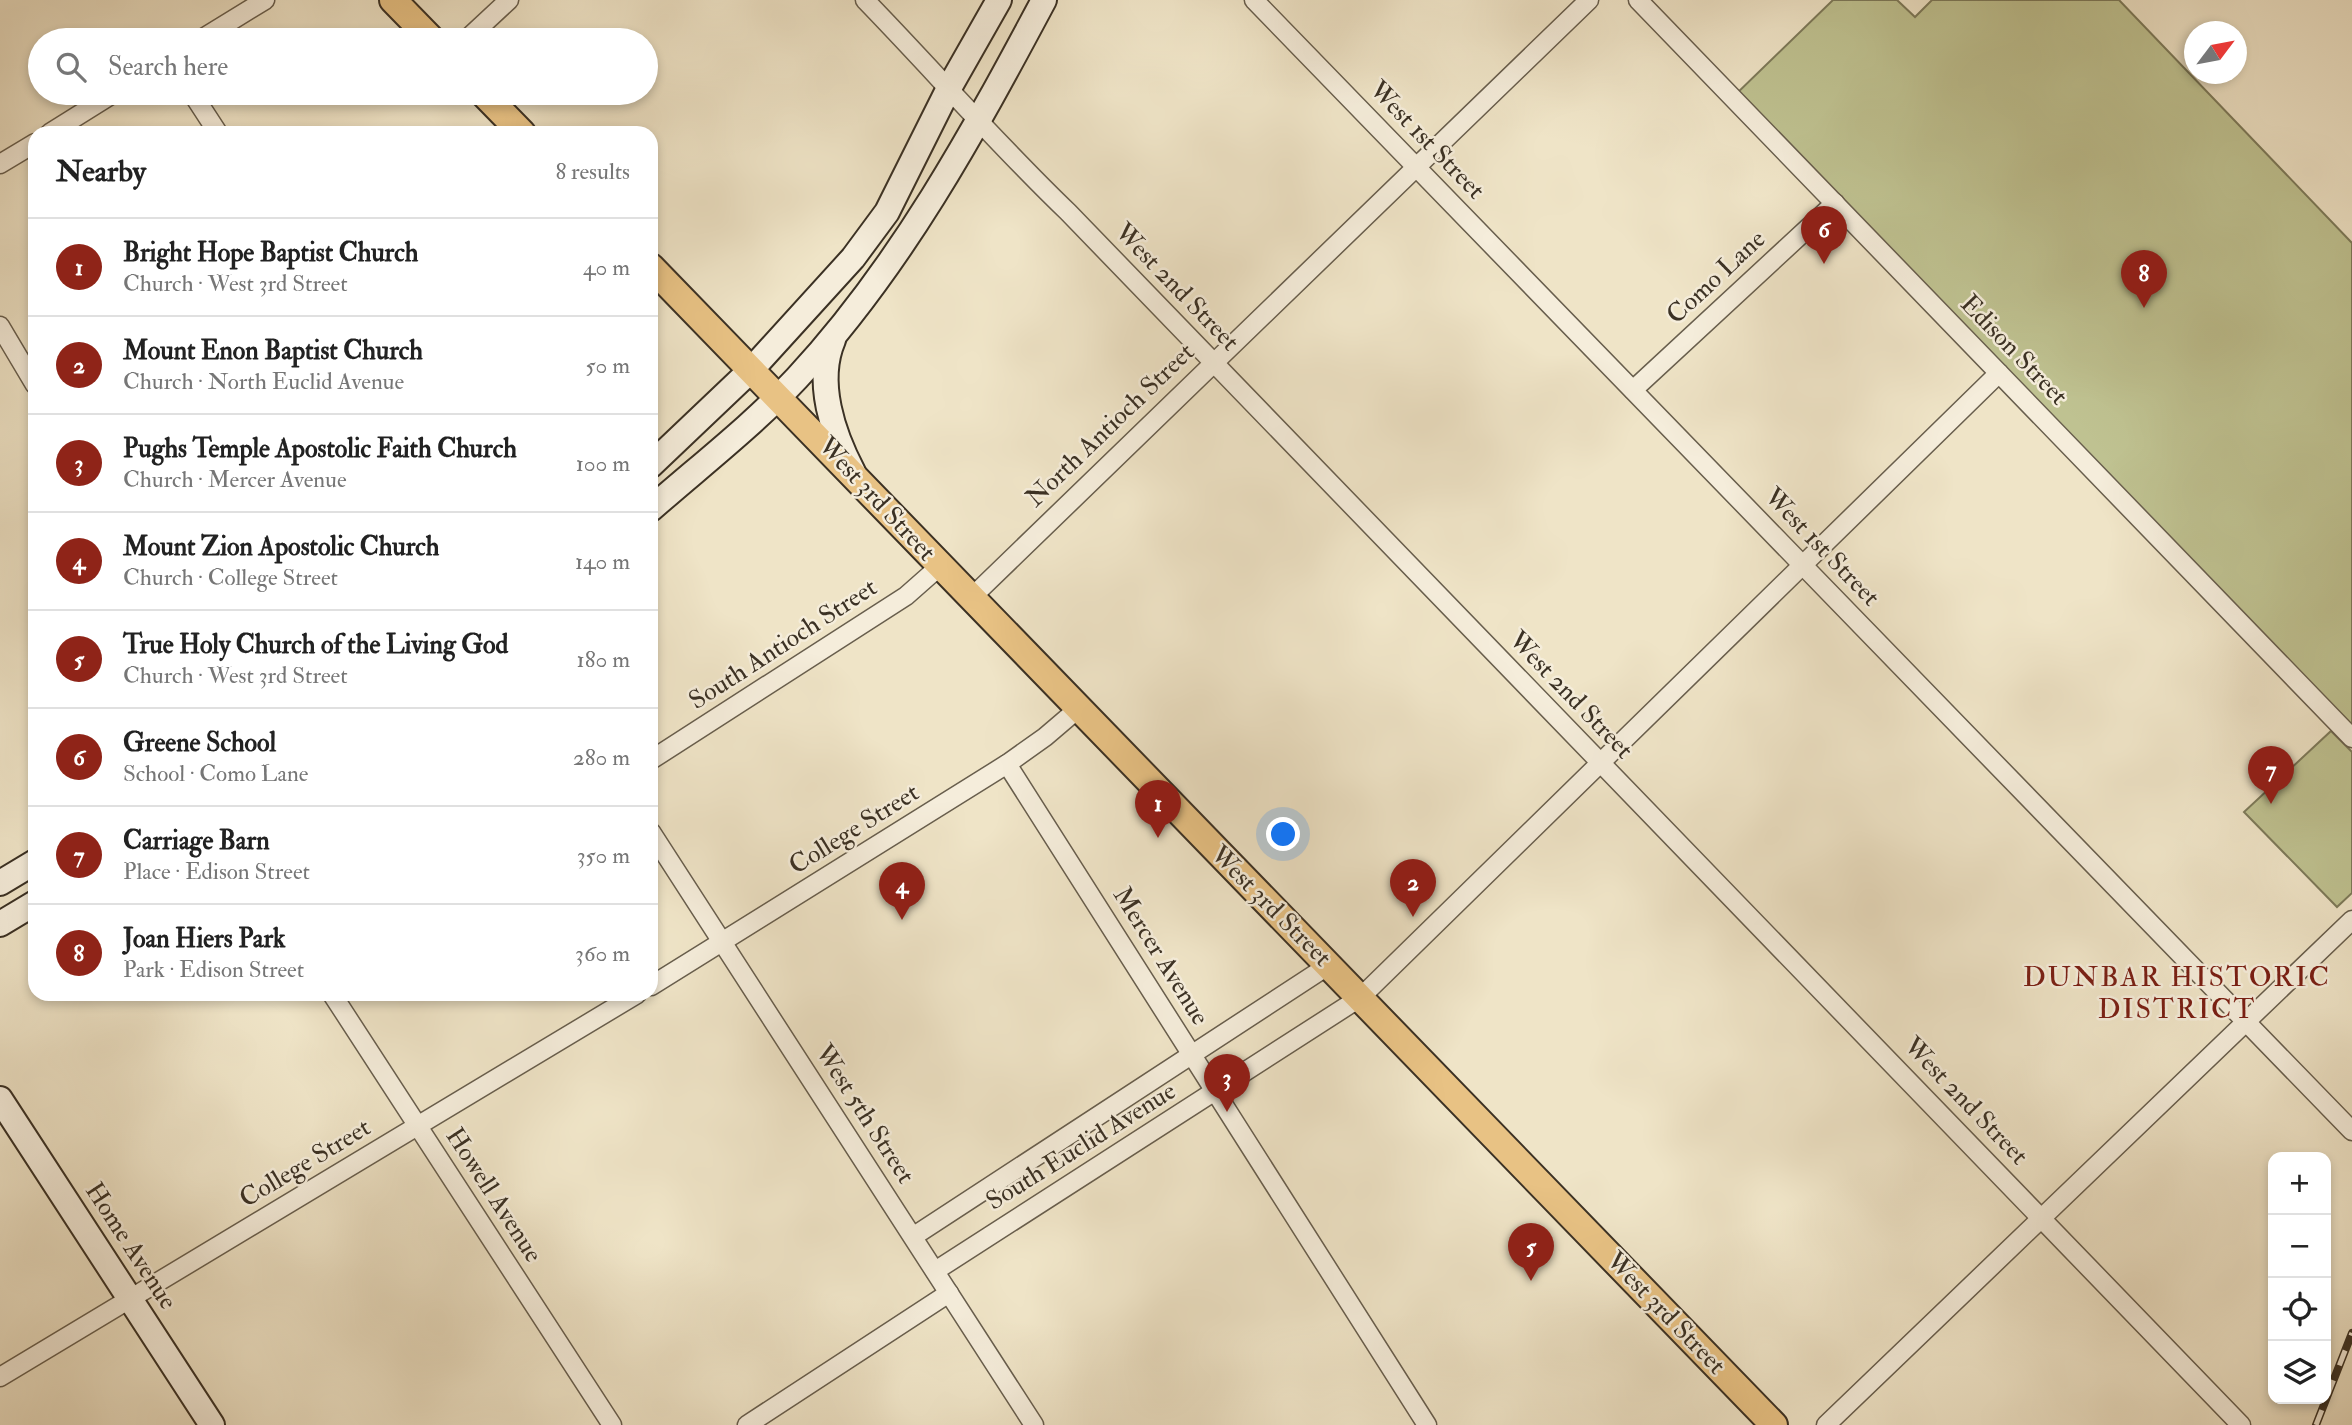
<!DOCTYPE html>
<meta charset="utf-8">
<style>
:root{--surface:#fff;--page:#f6f6f6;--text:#222;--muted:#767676;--line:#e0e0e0;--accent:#8f2418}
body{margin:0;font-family:"IM FELL Double Pica",serif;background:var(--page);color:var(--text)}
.controls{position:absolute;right:21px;bottom:21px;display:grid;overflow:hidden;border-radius:14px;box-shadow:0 4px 10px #0003}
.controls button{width:63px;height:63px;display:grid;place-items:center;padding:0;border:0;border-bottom:2px solid var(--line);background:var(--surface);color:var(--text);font:35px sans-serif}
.compass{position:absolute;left:2184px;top:21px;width:63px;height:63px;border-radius:50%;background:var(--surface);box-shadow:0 4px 10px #0003;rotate:58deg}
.you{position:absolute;left:1284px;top:835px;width:24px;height:24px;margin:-18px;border:5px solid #fff;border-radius:50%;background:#1a73e8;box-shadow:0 0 0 10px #1a73e833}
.badge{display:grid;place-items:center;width:46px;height:46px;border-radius:50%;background:var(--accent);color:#fff;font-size:23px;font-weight:700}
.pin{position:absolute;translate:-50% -58px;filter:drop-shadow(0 2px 4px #0008)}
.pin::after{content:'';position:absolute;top:37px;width:24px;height:21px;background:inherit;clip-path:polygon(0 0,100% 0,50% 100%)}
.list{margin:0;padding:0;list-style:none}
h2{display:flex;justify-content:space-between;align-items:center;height:91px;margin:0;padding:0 28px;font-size:30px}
h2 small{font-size:23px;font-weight:400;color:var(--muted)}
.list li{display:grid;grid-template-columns:46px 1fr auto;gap:21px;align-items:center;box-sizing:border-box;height:98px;padding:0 28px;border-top:2px solid var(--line)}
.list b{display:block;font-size:26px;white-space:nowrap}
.list p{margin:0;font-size:23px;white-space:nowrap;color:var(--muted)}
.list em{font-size:23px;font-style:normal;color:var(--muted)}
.icon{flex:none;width:38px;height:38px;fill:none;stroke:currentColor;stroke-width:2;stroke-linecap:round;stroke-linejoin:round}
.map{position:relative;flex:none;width:2352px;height:1425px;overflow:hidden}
.search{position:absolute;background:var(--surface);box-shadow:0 4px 10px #0003;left:28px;top:28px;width:630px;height:77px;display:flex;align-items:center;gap:18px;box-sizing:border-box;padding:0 24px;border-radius:38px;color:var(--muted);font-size:26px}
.panel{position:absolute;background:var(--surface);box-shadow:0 4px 10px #0003;left:28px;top:126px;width:630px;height:875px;border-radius:21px}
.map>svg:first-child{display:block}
.green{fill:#bfc291;stroke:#7d7a5a;stroke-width:2}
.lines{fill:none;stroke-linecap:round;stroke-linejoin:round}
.street-casing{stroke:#685e4d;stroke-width:21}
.secondary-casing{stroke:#3b3124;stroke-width:28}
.primary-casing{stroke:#3b3124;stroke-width:30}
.street{stroke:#f5eddb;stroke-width:18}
.secondary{stroke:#f5eddb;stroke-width:24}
.primary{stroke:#e8c284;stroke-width:26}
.rail-casing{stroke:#3b3124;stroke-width:8}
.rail{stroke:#f5eddb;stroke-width:5;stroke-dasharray:16;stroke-linecap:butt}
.labels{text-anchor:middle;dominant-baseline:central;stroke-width:5;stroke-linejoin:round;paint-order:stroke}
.street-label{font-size:26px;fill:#3b3124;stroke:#f5eddb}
.neighbourhood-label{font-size:28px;letter-spacing:2px;fill:#7a1f14;stroke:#f5eddb}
</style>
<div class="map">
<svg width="2352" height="1425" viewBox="0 0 2352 1425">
<rect width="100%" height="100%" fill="#efe4c7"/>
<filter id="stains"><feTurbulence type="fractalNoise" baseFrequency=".00286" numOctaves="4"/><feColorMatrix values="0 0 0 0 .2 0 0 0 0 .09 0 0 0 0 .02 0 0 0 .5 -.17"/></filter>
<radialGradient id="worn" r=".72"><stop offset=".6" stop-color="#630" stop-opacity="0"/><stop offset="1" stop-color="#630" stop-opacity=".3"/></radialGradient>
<g class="green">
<path d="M1833,0H1897L1915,17L1932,0H2119L2352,243V738L1733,97Z"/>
<path d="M2331,731L2352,752V893L2337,907L2244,812Z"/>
</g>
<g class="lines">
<defs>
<g id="street">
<path d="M865,0C933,70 997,144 1068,212L2241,1425"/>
<path d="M1254,0L2352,1131"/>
<path d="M1638,0L2352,738"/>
<path d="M200,40L265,0"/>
<path d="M466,40L509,0"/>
<path d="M192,93L218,133"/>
<path d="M50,133L114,93"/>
<path d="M0,164L35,143"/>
<path d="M0,326L35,385"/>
<path d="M1633,390L1835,203"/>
<path d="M971,598L1589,0"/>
<path d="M651,760L906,596L940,566"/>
<path d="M1007,764L1427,1425"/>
<path d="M651,832L1034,1425"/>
<path d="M651,986L1007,764L1045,737L1079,708"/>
<path d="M332,994L612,1425"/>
<path d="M914,1236L1329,965"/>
<path d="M935,1271L1361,997L1999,373"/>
<path d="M0,1377L637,994"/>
<path d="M747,1425L949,1293"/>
<path d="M1826,1425L2352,920"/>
</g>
<g id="secondary">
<path d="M833,340C815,382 833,434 853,472"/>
<path d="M651,465L752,369L853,258L887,212L949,88L999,0"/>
<path d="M651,509C700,466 753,425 797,378C901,266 973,133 1044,0"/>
<path d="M0,883L35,862"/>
<path d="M0,924L35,903"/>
<path d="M0,1099L212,1425"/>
</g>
<g id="primary">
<path d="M393,0L432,40"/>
<path d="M483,93L522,133"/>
<path d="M651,267L1774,1425"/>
</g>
</defs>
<use href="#street" class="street-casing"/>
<use href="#secondary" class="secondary-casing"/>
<use href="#primary" class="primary-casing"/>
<use href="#street" class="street"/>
<use href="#secondary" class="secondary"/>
<use href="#primary" class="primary"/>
<defs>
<path id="rail" d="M2316,1425L2352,1333"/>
</defs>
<use href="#rail" class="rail-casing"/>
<use href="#rail" class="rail"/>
</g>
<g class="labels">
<g class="street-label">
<text transform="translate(1427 140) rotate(46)">West 1st Street</text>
<text transform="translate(1716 277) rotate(-43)">Como Lane</text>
<text transform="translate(1177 287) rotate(46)">West 2nd Street</text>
<text transform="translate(2014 350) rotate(46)">Edison Street</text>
<text transform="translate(1110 425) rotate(-44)">North Antioch Street</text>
<text transform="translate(877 499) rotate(47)">West 3rd Street</text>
<text transform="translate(1822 547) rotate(46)">West 1st Street</text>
<text transform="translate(783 644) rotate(-33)">South Antioch Street</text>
<text transform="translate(1571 695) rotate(46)">West 2nd Street</text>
<text transform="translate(854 829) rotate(-32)">College Street</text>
<text transform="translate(1271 906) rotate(45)">West 3rd Street</text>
<text transform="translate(1161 956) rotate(58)">Mercer Avenue</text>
<text transform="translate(1966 1101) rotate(46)">West 2nd Street</text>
<text transform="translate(865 1114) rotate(57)">West 5th Street</text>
<text transform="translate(1081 1146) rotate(-32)">South Euclid Avenue</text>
<text transform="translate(305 1163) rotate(-31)">College Street</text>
<text transform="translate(494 1195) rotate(57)">Howell Avenue</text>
<text transform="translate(131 1246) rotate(57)">Home Avenue</text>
<text transform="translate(1666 1313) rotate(46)">West 3rd Street</text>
</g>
<g class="neighbourhood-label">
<text x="2177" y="977">DUNBAR HISTORIC<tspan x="2177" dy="32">DISTRICT</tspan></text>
</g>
</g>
<rect width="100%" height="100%" filter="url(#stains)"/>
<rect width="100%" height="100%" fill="url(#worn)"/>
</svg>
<div class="controls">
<button>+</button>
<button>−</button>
<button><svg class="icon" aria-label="locate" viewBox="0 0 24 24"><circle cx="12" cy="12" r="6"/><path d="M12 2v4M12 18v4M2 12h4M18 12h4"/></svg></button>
<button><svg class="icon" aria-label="layers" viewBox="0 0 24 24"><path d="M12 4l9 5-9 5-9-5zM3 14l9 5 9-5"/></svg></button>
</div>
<svg class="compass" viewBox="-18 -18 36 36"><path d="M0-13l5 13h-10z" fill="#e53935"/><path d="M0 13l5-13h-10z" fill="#767676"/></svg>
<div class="you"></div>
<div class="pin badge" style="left:1158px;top:838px">1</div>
<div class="pin badge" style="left:1413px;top:917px">2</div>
<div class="pin badge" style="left:1227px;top:1112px">3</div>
<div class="pin badge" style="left:902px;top:920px">4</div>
<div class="pin badge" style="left:1531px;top:1281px">5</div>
<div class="pin badge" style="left:1824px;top:264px">6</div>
<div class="pin badge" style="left:2271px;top:804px">7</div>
<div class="pin badge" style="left:2144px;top:308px">8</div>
<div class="search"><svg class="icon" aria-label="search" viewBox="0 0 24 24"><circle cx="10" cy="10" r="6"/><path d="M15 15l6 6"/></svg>Search here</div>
<section class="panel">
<h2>Nearby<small>8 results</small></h2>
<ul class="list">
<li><span class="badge">1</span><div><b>Bright Hope Baptist Church</b><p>Church · West 3rd Street</p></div><em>40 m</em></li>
<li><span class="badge">2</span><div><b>Mount Enon Baptist Church</b><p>Church · North Euclid Avenue</p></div><em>50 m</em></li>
<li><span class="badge">3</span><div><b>Pughs Temple Apostolic Faith Church</b><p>Church · Mercer Avenue</p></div><em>100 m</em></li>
<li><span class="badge">4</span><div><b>Mount Zion Apostolic Church</b><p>Church · College Street</p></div><em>140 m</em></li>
<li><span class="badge">5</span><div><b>True Holy Church of the Living God</b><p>Church · West 3rd Street</p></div><em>180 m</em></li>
<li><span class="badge">6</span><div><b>Greene School</b><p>School · Como Lane</p></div><em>280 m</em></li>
<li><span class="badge">7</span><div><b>Carriage Barn</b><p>Place · Edison Street</p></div><em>350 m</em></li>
<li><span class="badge">8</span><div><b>Joan Hiers Park</b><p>Park · Edison Street</p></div><em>360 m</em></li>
</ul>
</section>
</div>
